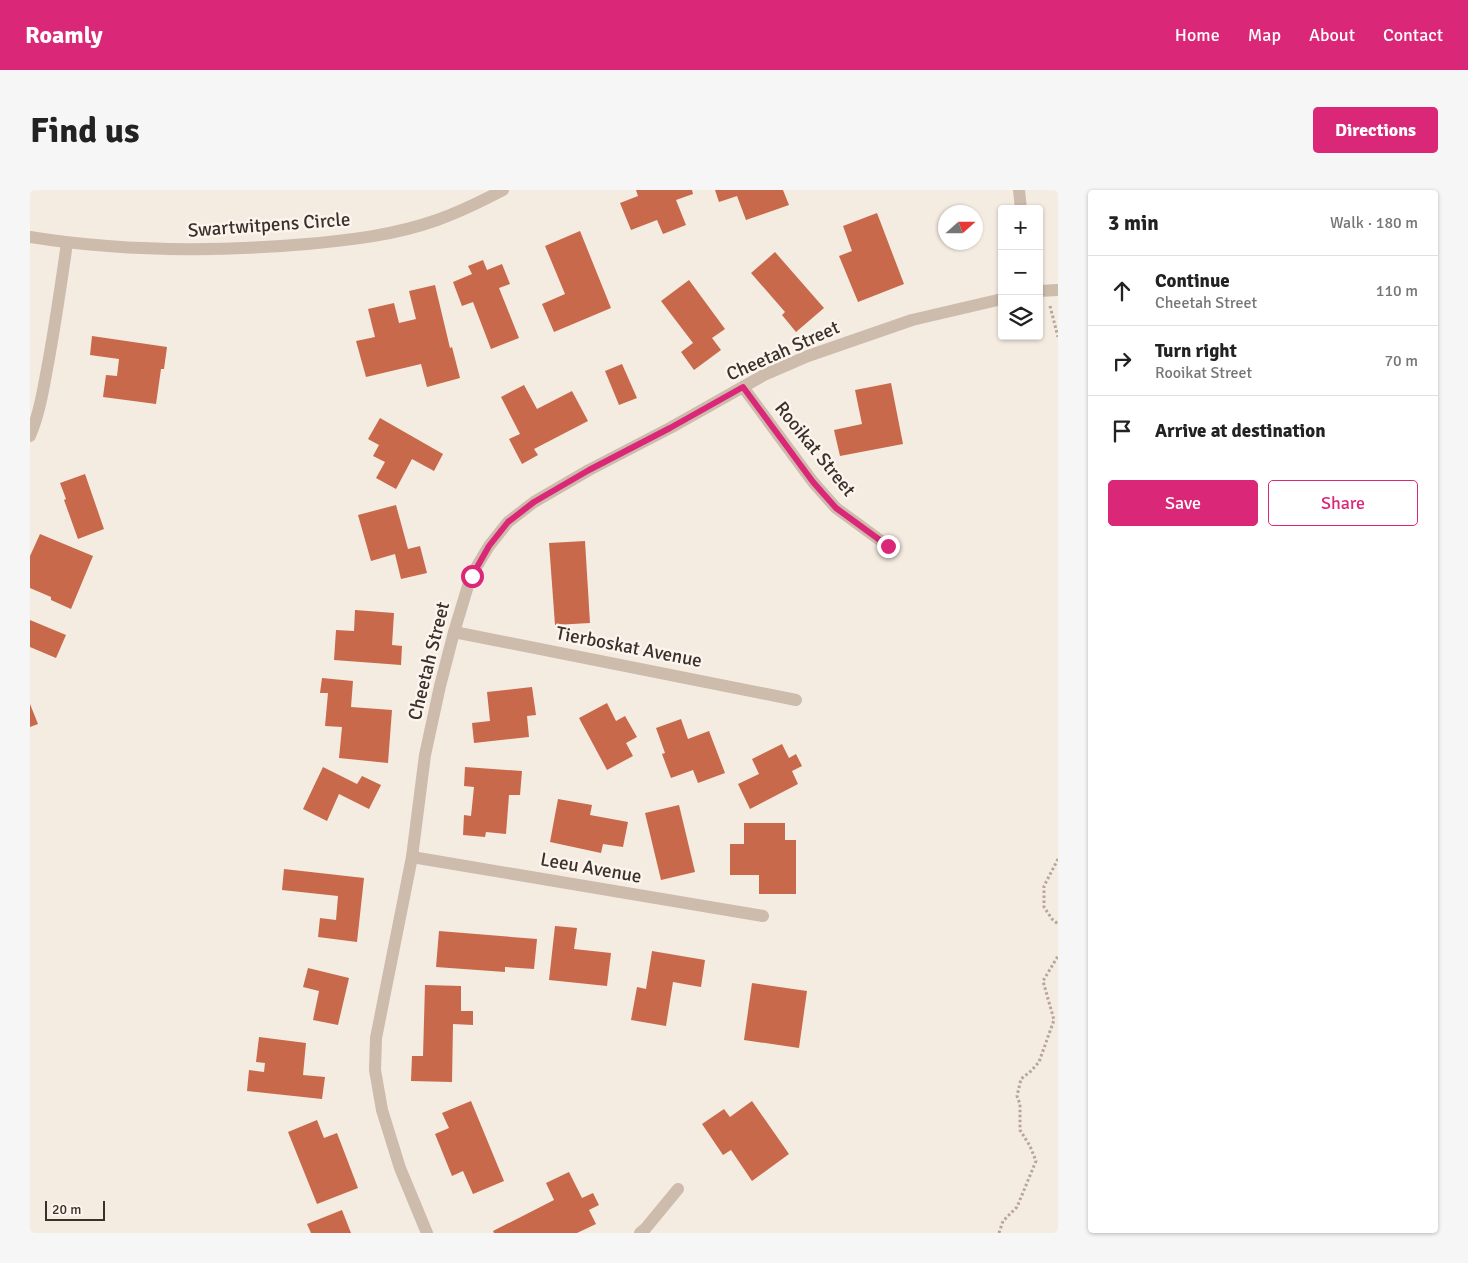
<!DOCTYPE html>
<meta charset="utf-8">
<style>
:root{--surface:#fff;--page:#f6f6f6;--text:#222;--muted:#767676;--line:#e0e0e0;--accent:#db2777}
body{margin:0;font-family:Signika,sans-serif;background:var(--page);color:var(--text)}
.controls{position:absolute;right:15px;top:15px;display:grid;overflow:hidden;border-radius:5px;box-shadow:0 1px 4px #0004}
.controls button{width:45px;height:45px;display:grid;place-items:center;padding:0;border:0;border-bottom:1px solid var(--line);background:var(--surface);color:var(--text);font:25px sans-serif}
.compass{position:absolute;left:908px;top:15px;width:45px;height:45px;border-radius:50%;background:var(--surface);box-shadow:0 1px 4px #0004;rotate:69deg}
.scale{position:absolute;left:15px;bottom:12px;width:60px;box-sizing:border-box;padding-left:5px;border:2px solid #3b302b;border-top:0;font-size:14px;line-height:18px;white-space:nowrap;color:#3b302b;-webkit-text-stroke:4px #fbf5ee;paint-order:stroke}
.stop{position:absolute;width:15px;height:15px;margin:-11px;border:4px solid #db2777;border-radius:50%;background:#fff}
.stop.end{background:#db2777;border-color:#fff;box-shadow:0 1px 5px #0008}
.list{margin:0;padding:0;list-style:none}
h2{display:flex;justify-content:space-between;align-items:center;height:65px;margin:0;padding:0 20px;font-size:21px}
h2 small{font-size:16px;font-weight:400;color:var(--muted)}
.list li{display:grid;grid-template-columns:32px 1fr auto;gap:15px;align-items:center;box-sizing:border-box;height:70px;padding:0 20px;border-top:1px solid var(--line)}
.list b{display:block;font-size:19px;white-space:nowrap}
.list p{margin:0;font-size:16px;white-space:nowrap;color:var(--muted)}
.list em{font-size:16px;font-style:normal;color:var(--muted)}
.actions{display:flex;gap:10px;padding:15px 20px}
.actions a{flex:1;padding:11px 0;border:1px solid var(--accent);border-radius:5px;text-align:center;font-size:18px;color:var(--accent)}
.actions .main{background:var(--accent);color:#fff}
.icon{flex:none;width:28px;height:28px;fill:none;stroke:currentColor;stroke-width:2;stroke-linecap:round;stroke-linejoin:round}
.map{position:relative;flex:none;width:1028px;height:1043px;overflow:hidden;border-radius:5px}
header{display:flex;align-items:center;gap:30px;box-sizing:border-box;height:70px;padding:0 25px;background:var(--accent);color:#fff}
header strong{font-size:24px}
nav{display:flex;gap:28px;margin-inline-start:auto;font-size:18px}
.intro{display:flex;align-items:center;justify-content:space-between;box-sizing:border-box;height:120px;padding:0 30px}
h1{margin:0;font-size:35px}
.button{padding:12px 22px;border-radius:5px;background:var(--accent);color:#fff;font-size:18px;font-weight:700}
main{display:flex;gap:30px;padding:0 30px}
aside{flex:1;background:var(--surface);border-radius:5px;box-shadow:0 1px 4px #0004}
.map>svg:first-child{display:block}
.building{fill:#c8694b}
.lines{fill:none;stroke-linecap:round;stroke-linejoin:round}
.path{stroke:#b9a596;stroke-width:3;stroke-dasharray:2.5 2.5;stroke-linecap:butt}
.minor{stroke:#cdbbac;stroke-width:12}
.route{stroke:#db2777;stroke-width:6}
.labels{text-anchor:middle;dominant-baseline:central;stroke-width:5;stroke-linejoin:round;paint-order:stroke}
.street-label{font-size:19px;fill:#3b302b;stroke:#fbf5ee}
</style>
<header>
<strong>Roamly</strong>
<nav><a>Home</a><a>Map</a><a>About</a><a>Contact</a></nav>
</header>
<div class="intro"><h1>Find us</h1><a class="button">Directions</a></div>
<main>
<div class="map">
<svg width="1028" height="1043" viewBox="0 0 1028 1043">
<rect width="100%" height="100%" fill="#f4ebe1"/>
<g class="building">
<path d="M606,0H662L663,4L646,10L656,35L633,44L627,30L601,40L590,13L608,6Z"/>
<path d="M685,0H753L759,15L716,30L707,6L689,12Z"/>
<path d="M847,23L874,94L828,112L809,66L822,61L813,36Z"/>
<path d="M550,41L581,118L524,142L512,114L535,104L515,56Z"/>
<path d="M745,62L794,118L766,142L752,125L755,122L721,83Z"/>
<path d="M453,70L457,80L472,74L480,94L469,98L489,148L461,159L443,112L432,116L423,92L442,84L438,76Z"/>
<path d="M659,90L695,139L682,148L691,160L664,180L651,162L663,153L631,111Z"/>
<path d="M405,95L420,158L422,157L430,188L397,197L391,174L336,187L326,151L345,147L338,119L364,113L369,133L386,129L379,101Z"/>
<path d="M62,146L137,157L134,179H131L126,214L73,207L76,185L87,186L89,169L60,165Z"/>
<path d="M592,174L607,208L589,215L575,181Z"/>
<path d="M861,193L873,254L810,266L804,240L832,234L825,200Z"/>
<path d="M494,195L507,219L542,201L558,231L504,259L508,265L492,274L479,249L490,244L471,207Z"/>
<path d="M350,228L413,264L404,281L382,269L366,299L346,288L355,272L343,266L349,255L338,249Z"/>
<path d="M55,284L74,339L48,349L34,310L36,309L30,293Z"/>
<path d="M366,315L378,359L390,356L397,383L371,389L365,364L341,371L328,325Z"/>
<path d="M10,344L63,366L41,419L21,410V407L0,398V366Z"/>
<path d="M555,351L560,433L525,435L519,353Z"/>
<path d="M325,420L364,423L362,455L372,456L371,475L304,470L306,440L324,441Z"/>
<path d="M0,430L36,445L26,468L0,457Z"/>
<path d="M292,488L323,491L321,517L362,520L358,573L309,568L312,537L295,536L298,503H290Z"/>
<path d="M502,497L506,525L497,526L499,547L444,553L442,533L460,531L457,502Z"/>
<path d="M577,513L586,531L595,526L607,547L596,553L603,566L577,580L549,528Z"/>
<path d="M0,514L8,534L0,537Z"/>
<path d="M651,529L658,549L679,541L695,583L668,593L663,580L641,588L632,564L635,563L626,538Z"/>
<path d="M752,554L759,568L766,564L772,576L762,581L768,594L720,619L708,594L729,584L722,569Z"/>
<path d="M293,577L327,594L332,586L351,595L339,619L309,604L297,631L273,619Z"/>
<path d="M435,577L492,581L490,605H479L476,644L456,642L455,647L433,645L434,625L441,626L444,597L434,596Z"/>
<path d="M528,609L562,615L560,625L598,632L593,657L573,654L571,663L520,652Z"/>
<path d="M649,615L665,682L631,690L615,623Z"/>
<path d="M714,633H755V650H766V704H729V685H700V654H714Z"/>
<path d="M254,679L334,688L327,752L288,747L290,728L306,730L308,706L252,700Z"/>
<path d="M525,736L547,738L544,759L581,763L577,796L519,790Z"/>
<path d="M409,741L507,749L504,779L475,777V782L406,777Z"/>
<path d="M622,761L675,770L671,797L643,792L636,836L601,830L607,797L616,799Z"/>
<path d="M278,778L319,788L308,835L283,830L289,801L273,797Z"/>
<path d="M722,793L777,801L769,858L714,850Z"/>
<path d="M395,795L431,796V821H443V835L423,834L422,892L381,891L382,866H393Z"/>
<path d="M229,847L276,853L273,885L295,887L292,909L217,901L219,880L234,882L235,873L226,872Z"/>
<path d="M441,911L474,991L443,1004L433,981L422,986L405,944L419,938L412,923Z"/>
<path d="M722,911L759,964L722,991L701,960L693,965L672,934L694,919L700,927Z"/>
<path d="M287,930L294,948L307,943L328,998L287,1014L258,942Z"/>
<path d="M539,982L552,1008L563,1003L569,1015L559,1020L566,1034L547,1043H464L463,1041L524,1010L516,993Z"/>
<path d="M312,1020L321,1043H281L277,1034Z"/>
</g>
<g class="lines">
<g class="path">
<path d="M1020,116L1028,147"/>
<path d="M1028,669L1014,696V717L1022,729L1028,734"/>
<path d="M969,1043L973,1031L987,1017L1006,971L1000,956L990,940V914L987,906L991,889L1001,881L1009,872L1024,830L1013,791L1028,766"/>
</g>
<g class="minor">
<path d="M989,0L991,19"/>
<path d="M0,47C92,62 184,62 277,54C321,50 365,45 407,30C430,22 452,11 473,0"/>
<path d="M1009,101L1028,100"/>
<path d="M713,197L783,292L806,318L858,356"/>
<path d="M0,246C9,225 13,201 17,179C25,137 31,95 37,53"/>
<path d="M424,442L766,510"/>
<path d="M382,667L733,726"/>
<path d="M397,1043L370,978L352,920L345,880L346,848L382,667L395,565L410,496L424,442L441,386L459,356L478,332L504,312L559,280L640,238L734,185L778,166L882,130L972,109"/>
<path d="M610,1043L615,1039L648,999"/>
</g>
</g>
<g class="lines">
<path class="route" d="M442,386L459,356L478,332L504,312L559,280L640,238L713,197L783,292L806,318L858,356"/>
</g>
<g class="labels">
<g class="street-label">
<text transform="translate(239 35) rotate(-4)">Swartwitpens Circle</text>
<text transform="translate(753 161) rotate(-24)">Cheetah Street</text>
<text transform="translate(785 259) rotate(51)">Rooikat Street</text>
<text transform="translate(599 457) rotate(11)">Tierboskat Avenue</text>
<text transform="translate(399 471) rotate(-76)">Cheetah Street</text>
<text transform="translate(561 678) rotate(10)">Leeu Avenue</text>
</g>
</g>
</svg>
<div class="controls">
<button>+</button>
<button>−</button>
<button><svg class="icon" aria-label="layers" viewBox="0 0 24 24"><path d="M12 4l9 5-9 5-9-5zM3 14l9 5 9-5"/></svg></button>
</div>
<svg class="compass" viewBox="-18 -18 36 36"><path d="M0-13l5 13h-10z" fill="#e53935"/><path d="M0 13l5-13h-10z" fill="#767676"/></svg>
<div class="scale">20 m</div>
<div class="stop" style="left:442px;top:386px"></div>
<div class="stop end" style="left:858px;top:356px"></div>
</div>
<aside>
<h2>3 min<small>Walk · 180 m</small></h2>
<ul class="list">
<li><svg class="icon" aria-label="ahead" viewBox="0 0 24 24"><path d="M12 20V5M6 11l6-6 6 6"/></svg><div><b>Continue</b><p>Cheetah Street</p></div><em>110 m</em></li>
<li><svg class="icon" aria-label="right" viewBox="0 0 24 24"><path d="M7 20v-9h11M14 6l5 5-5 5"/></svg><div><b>Turn right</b><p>Rooikat Street</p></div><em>70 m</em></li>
<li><svg class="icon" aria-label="arrive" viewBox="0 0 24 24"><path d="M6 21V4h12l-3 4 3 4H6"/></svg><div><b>Arrive at destination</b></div></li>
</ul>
<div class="actions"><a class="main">Save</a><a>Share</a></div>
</aside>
</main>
